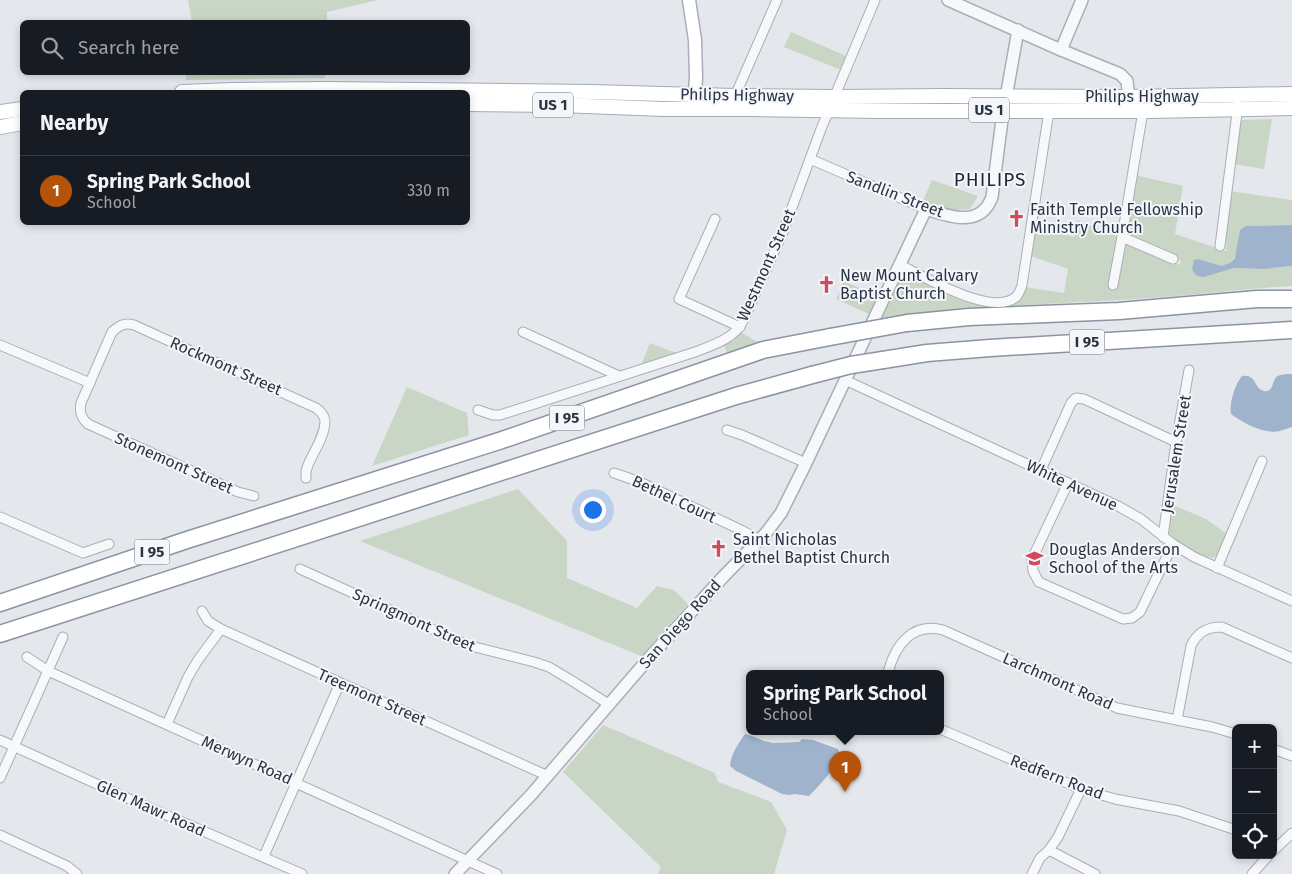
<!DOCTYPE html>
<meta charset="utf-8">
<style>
:root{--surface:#171b24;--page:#20242c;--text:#f1f3f6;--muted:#9ea1a6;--line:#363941;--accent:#b45309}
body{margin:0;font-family:"Fira Sans",sans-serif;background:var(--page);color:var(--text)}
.controls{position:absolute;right:15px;bottom:15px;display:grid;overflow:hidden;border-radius:8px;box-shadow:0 2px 8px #0003}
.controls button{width:45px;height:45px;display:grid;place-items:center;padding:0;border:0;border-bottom:1px solid var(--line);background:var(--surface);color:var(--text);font:25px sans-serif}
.you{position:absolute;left:592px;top:509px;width:18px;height:18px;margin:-12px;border:4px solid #fff;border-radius:50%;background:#1a73e8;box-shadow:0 0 0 8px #1a73e833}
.badge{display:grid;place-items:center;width:32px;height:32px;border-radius:50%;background:var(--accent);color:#fff;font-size:16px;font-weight:700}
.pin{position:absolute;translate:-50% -41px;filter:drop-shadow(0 1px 2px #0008)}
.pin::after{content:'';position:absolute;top:26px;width:18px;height:15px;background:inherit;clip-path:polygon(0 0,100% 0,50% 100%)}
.popup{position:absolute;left:746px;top:670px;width:198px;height:65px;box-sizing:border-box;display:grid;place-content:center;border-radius:8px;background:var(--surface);filter:drop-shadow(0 1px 4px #0005);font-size:16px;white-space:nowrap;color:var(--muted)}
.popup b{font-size:19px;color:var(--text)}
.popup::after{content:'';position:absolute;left:50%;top:100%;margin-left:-10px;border:10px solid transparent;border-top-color:var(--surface)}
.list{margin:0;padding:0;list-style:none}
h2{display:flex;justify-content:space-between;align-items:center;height:65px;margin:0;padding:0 20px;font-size:21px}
h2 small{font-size:16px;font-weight:400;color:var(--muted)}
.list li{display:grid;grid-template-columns:32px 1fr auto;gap:15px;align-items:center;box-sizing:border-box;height:70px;padding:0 20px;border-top:1px solid var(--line)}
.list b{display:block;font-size:19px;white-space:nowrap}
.list p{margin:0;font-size:16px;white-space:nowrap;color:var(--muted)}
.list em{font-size:16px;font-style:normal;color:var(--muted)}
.icon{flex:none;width:28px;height:28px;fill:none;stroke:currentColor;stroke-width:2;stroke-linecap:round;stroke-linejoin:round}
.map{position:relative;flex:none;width:1292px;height:874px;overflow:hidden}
.search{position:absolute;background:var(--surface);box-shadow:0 2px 8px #0003;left:20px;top:20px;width:450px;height:55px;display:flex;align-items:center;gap:12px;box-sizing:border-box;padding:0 18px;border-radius:8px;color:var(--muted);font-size:19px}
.panel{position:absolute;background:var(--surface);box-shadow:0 2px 8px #0003;left:20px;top:90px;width:450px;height:135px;border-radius:8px}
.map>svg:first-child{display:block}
.green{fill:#c9d6c5}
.water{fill:#9fb4cc}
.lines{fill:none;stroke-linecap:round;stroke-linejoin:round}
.minor-casing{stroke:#a9aeb7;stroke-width:11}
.tertiary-casing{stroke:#a9aeb7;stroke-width:14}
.secondary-casing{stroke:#a9aeb7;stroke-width:15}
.primary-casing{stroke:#a3abb8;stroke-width:16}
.motorway-casing{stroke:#8b94a3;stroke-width:19}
.minor{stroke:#f7f8fa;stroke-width:9}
.tertiary{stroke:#f7f8fa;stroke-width:11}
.secondary{stroke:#fff;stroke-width:12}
.primary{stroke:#fff;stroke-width:14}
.motorway{stroke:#fff;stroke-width:16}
.motorway-bridge-casing{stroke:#8b94a3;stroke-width:19;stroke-linecap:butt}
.motorway-bridge{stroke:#fff;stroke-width:16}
.labels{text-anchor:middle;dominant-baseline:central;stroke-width:4;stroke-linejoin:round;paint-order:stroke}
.shield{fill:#f4f6f9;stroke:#676e7b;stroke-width:1}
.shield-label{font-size:15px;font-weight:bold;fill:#2b3445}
.street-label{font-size:16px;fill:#2b3445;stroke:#f4f6f9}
.poi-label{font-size:16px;fill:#2b3445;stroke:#f4f6f9;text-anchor:start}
.quarter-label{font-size:19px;letter-spacing:1px;fill:#1d2536;stroke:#f4f6f9}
</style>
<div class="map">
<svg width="1292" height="874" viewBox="0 0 1292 874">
<rect width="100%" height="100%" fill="#e4e7ec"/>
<g class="green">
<path d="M188,0H378L327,12V22H192Z"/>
<path d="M791,32L846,56L841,70L784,47Z"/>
<path d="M186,73L325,72V78L186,80Z"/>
<path d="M1272,119L1264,169L1233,164L1240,120Z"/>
<path d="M1135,175L1183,186L1175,234L1226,251L1229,191L1292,200V225L1246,226L1240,230C1238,243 1239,265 1221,266C1216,267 1204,261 1198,259L1204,277L1234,268L1264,269L1292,266V286C1249,288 1206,294 1164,297C1069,304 974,305 880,318L903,270L969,302L978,303H1018L1017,300L1025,292V287L1064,293L1068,269L1031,256L1035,226L1074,237L1077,220L1118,237L1109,289L1114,290L1124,243L1134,245L1179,265L1181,261L1125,235Z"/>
<path d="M932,180L978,196L970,209L953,210L922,203Z"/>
<path d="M844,281L881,298L871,315L836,299Z"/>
<path d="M742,333L759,343L727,353L724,345Z"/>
<path d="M650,343L679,354L641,365Z"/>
<path d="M407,387L467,413L469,435L372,466Z"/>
<path d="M518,489L567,541V578L637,608L657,586L674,590L688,604L641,656L360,541Z"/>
<path d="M1171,504L1206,519L1227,534L1216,556C1212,558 1213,558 1208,557C1199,556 1171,541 1169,532C1167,524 1170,512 1171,504Z"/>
<path d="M603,725L715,773L718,782L771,802L787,830L774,874H658L661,867L563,772Z"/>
</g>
<g class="water">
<path d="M1292,225V266L1264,269L1234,268L1204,277L1197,276L1192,270L1194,260L1198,259L1221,266L1230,263L1235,258L1240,230L1246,226Z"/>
<path d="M1292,374V427C1288,428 1284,430 1280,431C1265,435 1243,423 1231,414C1229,403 1235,384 1242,376C1257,374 1253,388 1264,391C1273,393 1272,382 1276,377C1280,374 1287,374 1292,374Z"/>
<path d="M745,734L749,735L764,741L773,743L799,742L802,739L813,740L838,749C839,751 840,754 839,757C837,767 817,788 809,796L795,794L789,795L782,794L736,771L730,766C731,754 738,744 745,734Z"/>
</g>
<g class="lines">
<defs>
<g id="minor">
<path d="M735,96L777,0"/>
<path d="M810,159L926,209"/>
<path d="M715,219L679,299L740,327"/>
<path d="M1122,237L1173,259"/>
<path d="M1220,246L1238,105"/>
<path d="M900,265C924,276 994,319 1017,296C1019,293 1021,289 1022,285L1049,111"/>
<path d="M1113,285L1122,237L1143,111"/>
<path d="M523,332L619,376"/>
<path d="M0,345L90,383"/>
<path d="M845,380L1118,506L1141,519L1173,544L1194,557L1292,601"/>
<path d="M478,410L493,415H500L695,352C713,345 734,339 743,321L783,232L821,129L875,0"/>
<path d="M727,430L742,435L806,463"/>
<path d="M1041,470L1071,403L1076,398L1084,399L1176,442"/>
<path d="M614,473L640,482L741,530L760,540"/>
<path d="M1068,483L1032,559L1033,571L1039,582L1123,619L1132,618L1140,612L1173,544"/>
<path d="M254,496L238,492L88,424C81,418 79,412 81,403L112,332C119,326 124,322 134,325L316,408C319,410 322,413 324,417C329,429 313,453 308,465L306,471V478"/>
<path d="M0,517L83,553L109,544"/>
<path d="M1163,537L1176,442L1189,370"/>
<path d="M1217,568L1262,461"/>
<path d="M300,569L467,645L534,662L549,667L574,682L610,705"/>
<path d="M202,611L208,621L221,629L548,776"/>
<path d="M27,657L48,671L497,874"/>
<path d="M888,673C895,645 912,622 943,630L1117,708L1212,727L1236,734"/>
<path d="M1177,720L1191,646C1197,632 1207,627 1222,627L1292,658"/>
<path d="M167,724L188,677L198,660L221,629"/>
<path d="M940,729L1081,789L1115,799L1179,811L1236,830"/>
<path d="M0,740L134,801L302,874"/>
<path d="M1273,749L1292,756"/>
<path d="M0,778L63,637"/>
<path d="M0,835L67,866L77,874"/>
<path d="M1049,850L1095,874"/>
<path d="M1273,851L1292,833"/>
<path d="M264,856L340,683"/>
<path d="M1032,874L1040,858L1049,850L1058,837L1081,789"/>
<path d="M1252,874L1269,855"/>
</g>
<g id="tertiary">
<path d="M948,0L1061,50L1120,74L1127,81L1129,97"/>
<path d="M1061,50L1082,0"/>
<path d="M455,874L531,795L649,658L723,577L766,533L781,513L806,463L926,209C950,217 981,228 992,197L1002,120L1018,30"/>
</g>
<path id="secondary" d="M689,0L695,40L696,78L694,104"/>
<g id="primary">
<path d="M182,92L233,90L327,89L592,92L735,96L834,97L945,96L1129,97L1292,94"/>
<path d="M468,104L560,105L664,109H753L880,111H1150L1292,108"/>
<path d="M0,112L22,109"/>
<path d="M0,127L22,123"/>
</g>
<g id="motorway">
<path d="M907,323L969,317L1119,311L1257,299H1292"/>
<path d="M883,360L927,353L990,348L1292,330"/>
<path d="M0,603L187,540L502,440L763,350L830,337"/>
<path d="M0,634L736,396L812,375"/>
</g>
</defs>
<use href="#minor" class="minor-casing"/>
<use href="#tertiary" class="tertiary-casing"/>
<use href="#secondary" class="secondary-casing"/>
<use href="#primary" class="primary-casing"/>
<use href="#motorway" class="motorway-casing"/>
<use href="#minor" class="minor"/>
<use href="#tertiary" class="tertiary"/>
<use href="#secondary" class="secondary"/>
<use href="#primary" class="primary"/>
<use href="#motorway" class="motorway"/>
<defs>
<g id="motorway-bridge">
<path d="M830,337L907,323"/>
<path d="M812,375L851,365L883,360"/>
</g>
</defs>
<use href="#motorway-bridge" class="motorway-bridge-casing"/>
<use href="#motorway-bridge" class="motorway-bridge"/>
</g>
<defs>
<symbol id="church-bare" viewBox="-9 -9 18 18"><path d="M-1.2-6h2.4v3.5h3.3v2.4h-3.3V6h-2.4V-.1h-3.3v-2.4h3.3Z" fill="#d1495b" stroke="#f4f6f9" stroke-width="2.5" paint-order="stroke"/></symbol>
<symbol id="school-bare" viewBox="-9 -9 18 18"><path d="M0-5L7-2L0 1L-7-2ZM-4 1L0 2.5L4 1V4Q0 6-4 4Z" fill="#d1495b" stroke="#f4f6f9" stroke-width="2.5" paint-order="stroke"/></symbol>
</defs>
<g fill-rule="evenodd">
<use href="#church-bare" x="1004" y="206" width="25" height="25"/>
<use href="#church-bare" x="814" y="272" width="25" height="25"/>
<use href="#church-bare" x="706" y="536" width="25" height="25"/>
<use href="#school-bare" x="1022" y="546" width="25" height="25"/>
</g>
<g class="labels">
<g class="shield">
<rect x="533" y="92.5" width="40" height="25" rx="4"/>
<rect x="969" y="97.5" width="40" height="25" rx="4"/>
<rect x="1069.5" y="329.5" width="35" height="25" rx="4"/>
<rect x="549.5" y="405.5" width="35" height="25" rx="4"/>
<rect x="134.5" y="539.5" width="35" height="25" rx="4"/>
</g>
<g class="shield-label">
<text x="553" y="105">US 1</text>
<text x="989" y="110">US 1</text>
<text x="1087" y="342">I 95</text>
<text x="567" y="418">I 95</text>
<text x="152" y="552">I 95</text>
</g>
<g class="street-label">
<text transform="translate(737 95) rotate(1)">Philips Highway</text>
<text x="1142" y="96">Philips Highway</text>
<text transform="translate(895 194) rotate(21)">Sandlin Street</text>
<text transform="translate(766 265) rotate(-66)">Westmont Street</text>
<text transform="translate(226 366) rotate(24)">Rockmont Street</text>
<text transform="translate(1176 454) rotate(-81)">Jerusalem Street</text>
<text transform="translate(174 463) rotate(24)">Stonemont Street</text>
<text transform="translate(1072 485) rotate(25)">White Avenue</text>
<text transform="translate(674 499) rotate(25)">Bethel Court</text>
<text transform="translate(414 620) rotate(24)">Springmont Street</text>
<text transform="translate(680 624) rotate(-48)">San Diego Road</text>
<text transform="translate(1058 681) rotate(24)">Larchmont Road</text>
<text transform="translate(372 697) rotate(24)">Treemont Street</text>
<text transform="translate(247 760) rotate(24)">Merwyn Road</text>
<text transform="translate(1057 777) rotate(21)">Redfern Road</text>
<text transform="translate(151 808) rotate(24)">Glen Mawr Road</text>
</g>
<g class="poi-label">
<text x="1030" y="209">Faith Temple Fellowship<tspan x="1030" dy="18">Ministry Church</tspan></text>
<text x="840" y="275">New Mount Calvary<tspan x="840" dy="18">Baptist Church</tspan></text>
<text x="733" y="539">Saint Nicholas<tspan x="733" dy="18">Bethel Baptist Church</tspan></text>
<text x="1049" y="549">Douglas Anderson<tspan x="1049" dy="18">School of the Arts</tspan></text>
</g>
<g class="quarter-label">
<text x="990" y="179">PHILIPS</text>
</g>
</g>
</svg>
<div class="controls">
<button>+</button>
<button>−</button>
<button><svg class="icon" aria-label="locate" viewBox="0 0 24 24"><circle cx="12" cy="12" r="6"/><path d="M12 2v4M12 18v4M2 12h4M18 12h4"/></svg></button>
</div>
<div class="you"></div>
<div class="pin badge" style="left:845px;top:792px">1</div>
<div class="popup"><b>Spring Park School</b>School</div>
<div class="search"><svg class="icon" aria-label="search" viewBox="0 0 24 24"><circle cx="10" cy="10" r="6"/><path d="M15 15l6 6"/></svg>Search here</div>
<section class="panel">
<h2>Nearby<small></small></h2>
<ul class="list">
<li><span class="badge">1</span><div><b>Spring Park School</b><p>School</p></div><em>330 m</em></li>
</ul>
</section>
</div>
